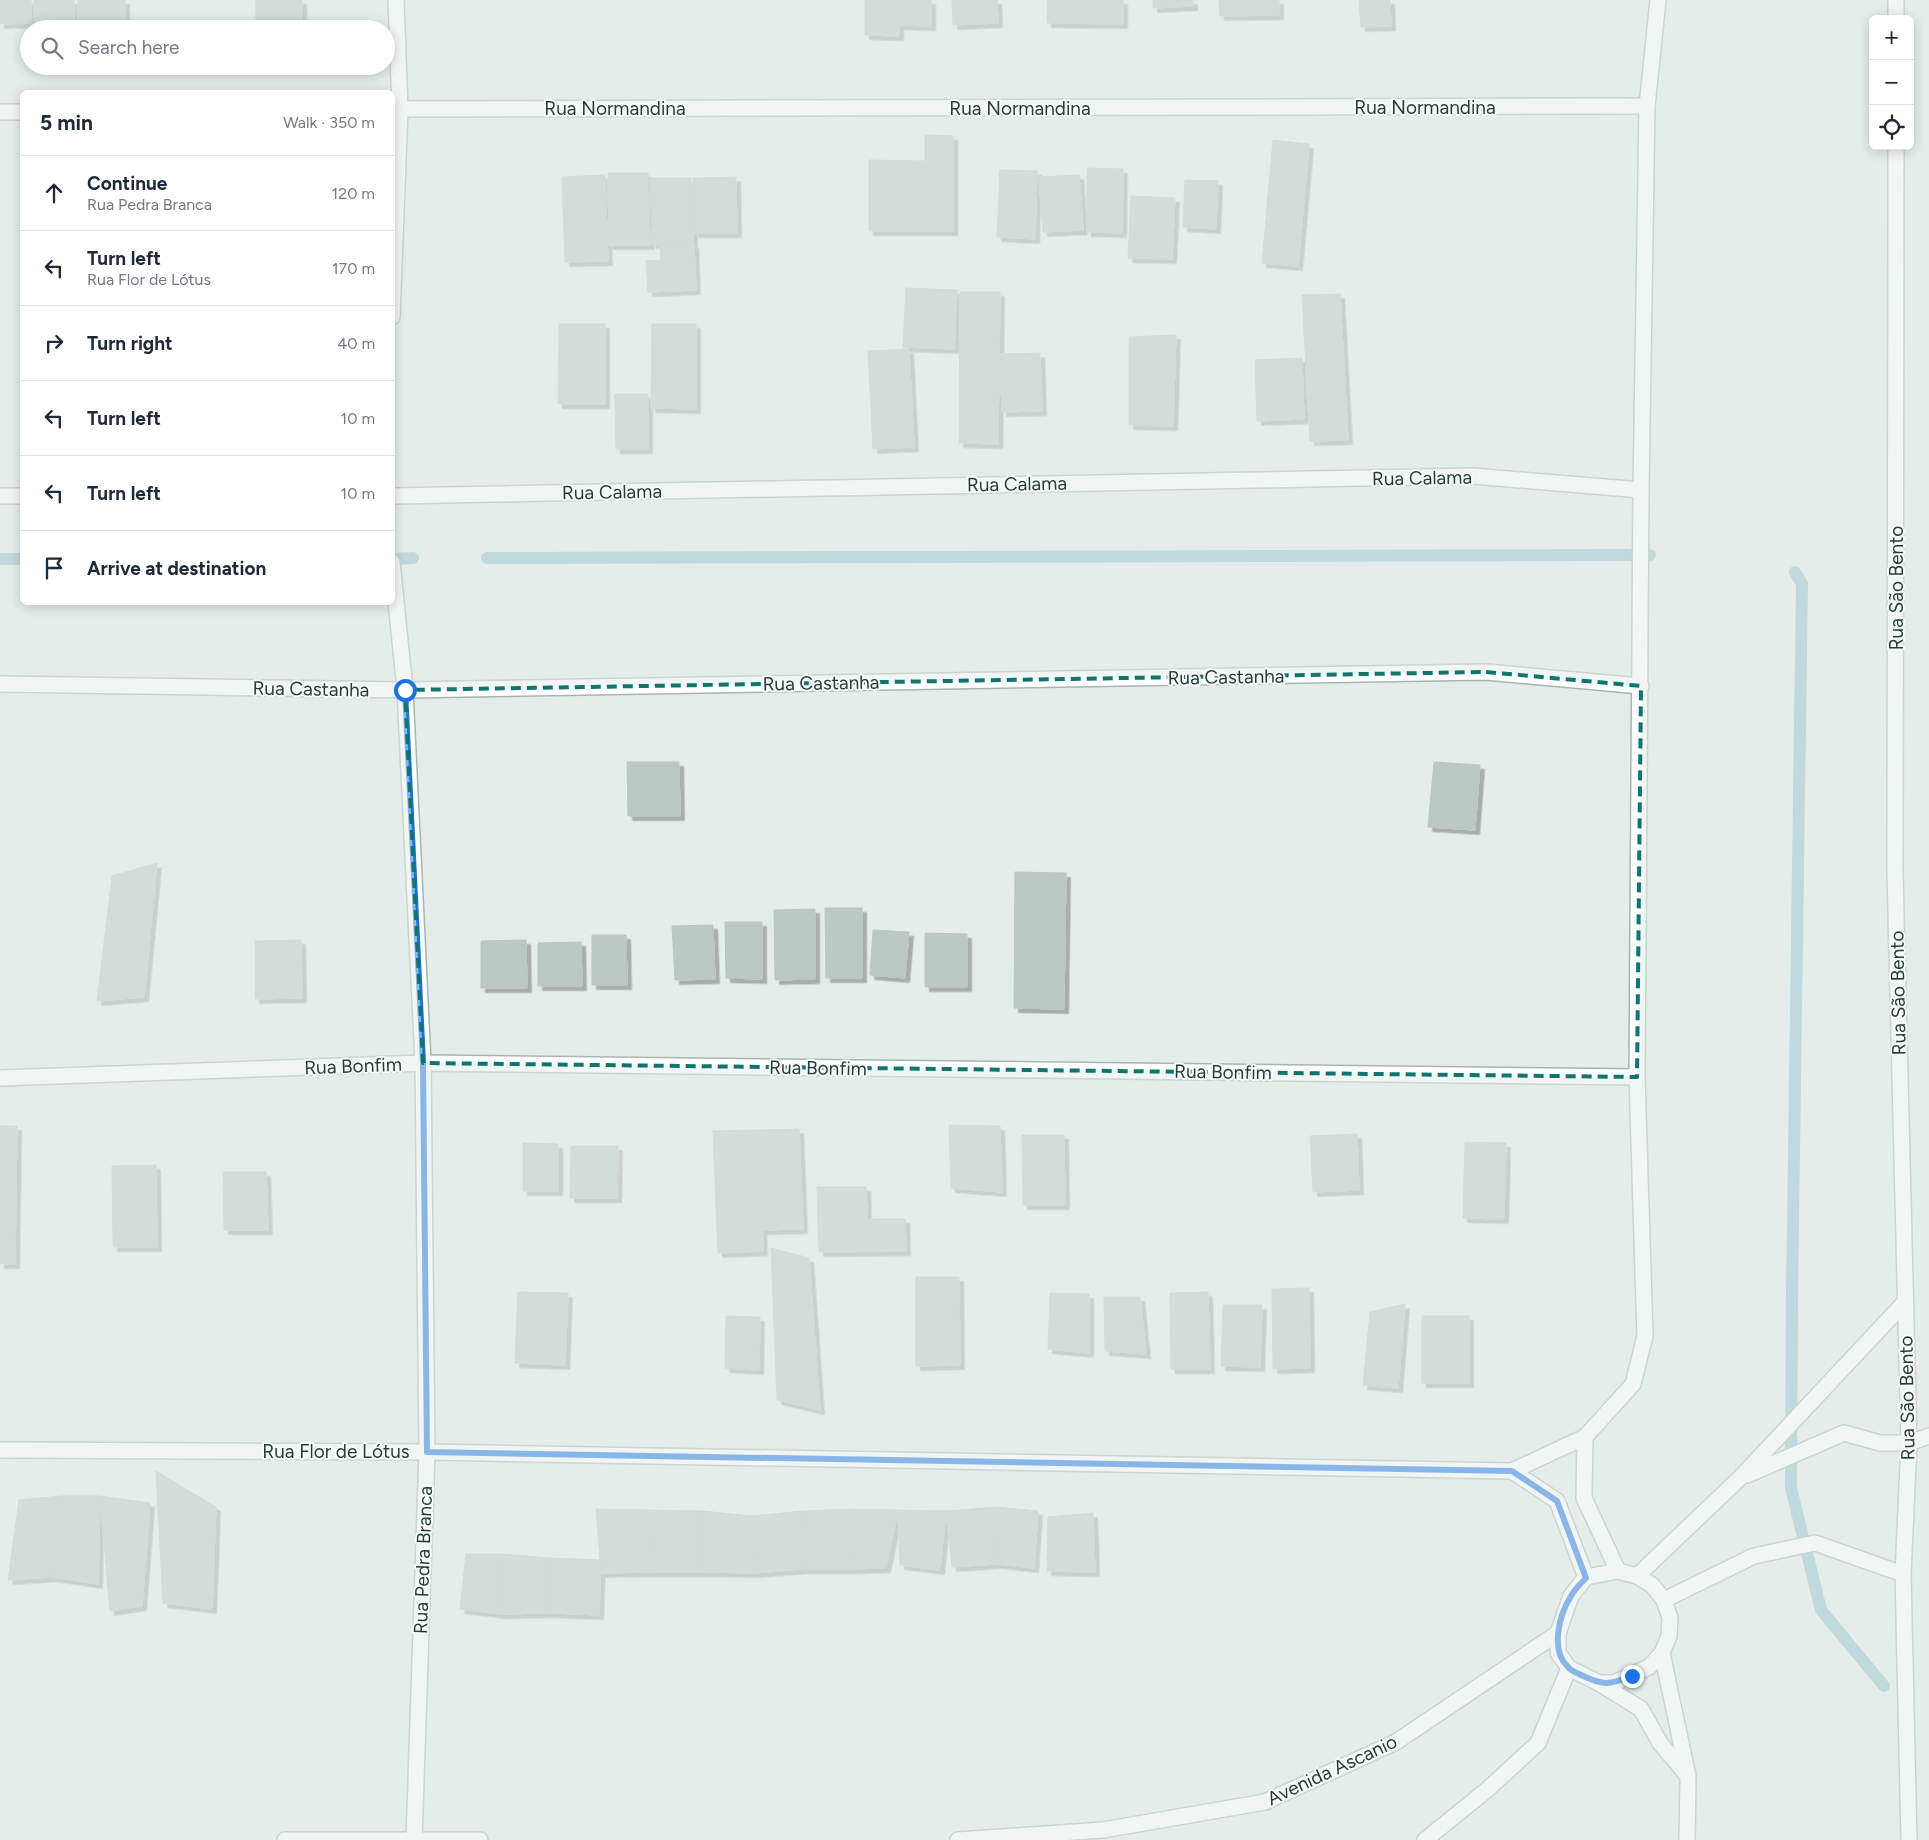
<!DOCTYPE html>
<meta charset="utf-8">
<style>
:root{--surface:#fff;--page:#f6f6f7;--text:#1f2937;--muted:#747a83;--line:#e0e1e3}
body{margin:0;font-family:Figtree,sans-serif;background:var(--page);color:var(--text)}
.controls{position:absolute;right:15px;top:15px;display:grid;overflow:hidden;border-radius:8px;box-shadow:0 2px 12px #0003}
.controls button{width:45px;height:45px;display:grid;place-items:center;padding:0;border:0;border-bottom:1px solid var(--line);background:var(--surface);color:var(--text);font:25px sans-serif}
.stop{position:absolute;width:15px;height:15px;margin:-11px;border:4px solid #1a73e8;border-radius:50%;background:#fff}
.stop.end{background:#1a73e8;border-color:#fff;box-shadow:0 1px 5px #0008}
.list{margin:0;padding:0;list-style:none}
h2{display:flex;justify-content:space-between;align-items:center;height:65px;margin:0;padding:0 20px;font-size:21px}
h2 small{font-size:16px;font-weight:400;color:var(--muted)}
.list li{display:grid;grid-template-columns:32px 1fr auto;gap:15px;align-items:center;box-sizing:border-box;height:75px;padding:0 20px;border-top:1px solid var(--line)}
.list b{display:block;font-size:19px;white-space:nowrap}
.list p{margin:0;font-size:16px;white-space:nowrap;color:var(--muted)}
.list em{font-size:16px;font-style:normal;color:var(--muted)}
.icon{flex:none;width:28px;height:28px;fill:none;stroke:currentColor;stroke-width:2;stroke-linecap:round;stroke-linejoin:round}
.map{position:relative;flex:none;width:1929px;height:1840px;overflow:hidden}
.search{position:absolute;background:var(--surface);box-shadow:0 2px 12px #0003;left:20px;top:20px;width:375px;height:55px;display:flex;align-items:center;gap:12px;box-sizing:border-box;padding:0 18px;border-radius:28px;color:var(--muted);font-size:19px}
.panel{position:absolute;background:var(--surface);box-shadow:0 2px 12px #0003;left:20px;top:90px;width:375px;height:515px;border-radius:8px}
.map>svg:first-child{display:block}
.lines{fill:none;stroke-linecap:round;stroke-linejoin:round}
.stream{stroke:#92c0ce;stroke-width:12}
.building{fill:#bbc8c3;stroke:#b8c7c2;filter:url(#shadow)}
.minor-casing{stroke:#a8b5b1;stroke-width:18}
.minor{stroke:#fff;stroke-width:15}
.route{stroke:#1a73e8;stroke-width:6}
.marked{fill:none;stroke:#0f766e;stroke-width:4;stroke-dasharray:10 6;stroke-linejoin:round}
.labels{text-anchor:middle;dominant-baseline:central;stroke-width:4;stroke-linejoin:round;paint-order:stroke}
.street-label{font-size:19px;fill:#263e39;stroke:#f6faf8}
</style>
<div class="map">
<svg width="1929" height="1840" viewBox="0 0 1929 1840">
<defs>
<filter id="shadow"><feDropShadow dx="4.5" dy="4.5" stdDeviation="0" flood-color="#0004"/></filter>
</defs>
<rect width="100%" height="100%" fill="#e5edea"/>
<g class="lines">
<g class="stream">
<path d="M487,558L1650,555"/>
<path d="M0,559H22"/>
<path d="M392,559L413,558"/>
<path d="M1795,572L1802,584L1792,1293L1791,1488L1821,1610L1884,1686"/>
</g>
</g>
<g class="building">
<path d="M0,0H31V23L0,24Z"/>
<rect x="34" y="0" width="40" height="20"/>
<rect x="78" y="0" width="47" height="21"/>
<rect x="256" y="0" width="46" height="29"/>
<path d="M865,0H931V26L899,25V36L865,35Z"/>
<path d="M952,0H997L998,23L953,25Z"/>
<path d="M1047,0H1123V24L1047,23Z"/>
<path d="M1153,0H1193V6L1153,8Z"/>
<path d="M1219,0H1279V15L1220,16Z"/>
<path d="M1359,0H1390L1391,26L1361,27Z"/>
<path d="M81,24L82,29H42V26Z"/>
<path d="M925,135L953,136V231H869V160L925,161Z"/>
<path d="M1273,140L1309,144L1298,266L1262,263Z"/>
<path d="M1087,168L1123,169L1122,233L1087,232Z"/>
<path d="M1000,170L1037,171L1035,239L997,237Z"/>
<path d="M608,173H648L650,245H609Z"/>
<path d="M605,175L608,261L565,262L562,177Z"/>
<path d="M1079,175L1083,230L1043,232L1039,177Z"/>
<path d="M736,177L737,233H694L693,178Z"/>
<path d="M651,178H691L693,243L652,244Z"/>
<path d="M1185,180L1218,181L1216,229L1183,227Z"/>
<path d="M1131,196L1175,198L1172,259L1128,258Z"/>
<path d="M694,244L696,290L648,292L646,261L661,260L660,245Z"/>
<path d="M906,288L957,290L954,349L903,347Z"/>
<path d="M960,292H1000L998,444L959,443Z"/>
<path d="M1340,294L1348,440L1310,441L1302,295Z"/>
<path d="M559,324H605V404H558Z"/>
<path d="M652,324H696V409L651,408Z"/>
<path d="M1176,335L1173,426L1129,425V337Z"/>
<path d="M909,349L914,447L873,449L868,351Z"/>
<path d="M1040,353L1042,411L1002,412L1000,354Z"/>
<path d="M1302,358L1304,419L1257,421L1255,360Z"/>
<path d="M615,394H648V449H616Z"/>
<path d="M627,762H679L680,816H628Z"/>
<path d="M1434,762L1480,765L1475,830L1428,827Z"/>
<path d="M157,863L144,997L97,1001L112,876Z"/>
<path d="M1015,872L1066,873L1064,1009L1014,1008Z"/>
<path d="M825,908H862V978H826Z"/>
<path d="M815,909V979L775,980L774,910Z"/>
<path d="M725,922H762V979L726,978Z"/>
<path d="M713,925L715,979L675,980L672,926Z"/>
<path d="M873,930L909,932L905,978L870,975Z"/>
<path d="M925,933L967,934V987H925Z"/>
<path d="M592,935H626L627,985H592Z"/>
<path d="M301,940L302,998L255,999V941Z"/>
<path d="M526,940L527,988H481V941Z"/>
<path d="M581,942L582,986H538V943Z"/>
<path d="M949,1125L1000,1126L1002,1192L951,1188Z"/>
<path d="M0,1126H17L15,1264H0Z"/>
<path d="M799,1129L803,1229L762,1230L763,1251L718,1253L713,1131Z"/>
<path d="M1357,1134L1359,1190L1313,1192L1310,1136Z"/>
<path d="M1022,1135H1064L1065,1205H1023Z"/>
<path d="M1465,1142L1506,1143L1504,1219L1463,1218Z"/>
<path d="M523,1143L558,1144V1191H523Z"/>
<path d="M571,1146H618L617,1198H570Z"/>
<path d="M156,1165L157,1247H113L112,1166Z"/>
<path d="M223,1172H266L268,1230H224Z"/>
<path d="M817,1187H866L867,1219H905L906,1251L819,1252Z"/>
<path d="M771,1248L809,1258L820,1410L777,1400Z"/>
<path d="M916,1277H959L960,1365L916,1366Z"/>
<path d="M1309,1288L1310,1368L1273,1369L1272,1289Z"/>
<path d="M518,1292L568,1293L565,1365L515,1363Z"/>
<path d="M1208,1292L1210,1369H1171L1170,1293Z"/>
<path d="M1050,1293L1089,1294V1353L1048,1349Z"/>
<path d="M1104,1297H1140L1146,1354L1105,1351Z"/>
<path d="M1405,1304L1398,1388L1363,1385L1370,1312Z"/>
<path d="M1223,1305H1262L1260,1367L1221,1366Z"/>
<path d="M726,1316L760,1317L759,1370L725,1368Z"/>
<rect x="1422" y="1316" width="47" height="67"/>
<path d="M156,1471L216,1507L212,1609L163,1603Z"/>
<path d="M61,1496L52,1577L8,1580L19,1500Z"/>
<path d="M61,1496H100L98,1584L52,1577Z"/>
<path d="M100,1496L150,1503L142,1606L110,1611Z"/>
<path d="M996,1507L1038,1511L1034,1568L997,1564Z"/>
<path d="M996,1507L997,1564L952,1567L946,1511Z"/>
<path d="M596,1509L651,1510L654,1572L601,1573Z"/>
<path d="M849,1509L898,1510L886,1568L851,1569Z"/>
<path d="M849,1509L851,1569H804L803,1511Z"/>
<path d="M651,1510L703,1511V1572H654Z"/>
<path d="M898,1510L946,1511L940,1570L900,1565Z"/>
<path d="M703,1511L751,1516L754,1573L703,1572Z"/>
<path d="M803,1511L804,1569L754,1573L751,1516Z"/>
<path d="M1093,1513L1095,1572L1047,1571L1048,1517Z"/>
<path d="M466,1554H502L501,1614L460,1609Z"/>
<path d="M502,1554L551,1558L549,1613L501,1614Z"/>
<path d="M551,1558L601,1560L599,1615L549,1613Z"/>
</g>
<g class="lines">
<defs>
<g id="minor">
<path d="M1896,0V19"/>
<path d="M392,109L1647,106"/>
<path d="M0,112H22"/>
<path d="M1896,146L1895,873L1909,1443L1903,1574L1909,1840"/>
<path d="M392,317L400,109L396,0"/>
<path d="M0,496H22"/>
<path d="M392,496L1473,476L1641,490"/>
<path d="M392,562L405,690L423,1063L427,1452L414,1840"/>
<path d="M0,684L405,690L1486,672L1641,686"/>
<path d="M0,1078L423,1063L1637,1077"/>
<path d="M1585,1437L1584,1498L1618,1571"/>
<path d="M0,1450L427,1452L1512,1471L1585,1437L1633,1384L1645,1336L1637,1077L1641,490L1647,106L1658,0"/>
<path d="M1512,1471L1557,1501L1586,1577"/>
<path d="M1747,1475L1844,1433L1880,1443H1909L1929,1436"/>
<path d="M1618,1571L1637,1576L1652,1585L1664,1600L1670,1618L1669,1636L1662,1653L1649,1667L1614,1683H1599L1569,1668L1558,1653V1633L1571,1596L1586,1577Z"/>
<path d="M1637,1576L1741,1477L1905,1302"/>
<path d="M1664,1600L1754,1556L1815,1543L1903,1574"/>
<path d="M1662,1653L1688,1776L1687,1840"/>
<path d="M1599,1683L1641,1709L1660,1743L1687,1775"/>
<path d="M285,1840H480"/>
<path d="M958,1840L1103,1830L1265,1802L1396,1742L1558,1633"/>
<path d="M1425,1840L1488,1789L1538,1743L1569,1668"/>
</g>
</defs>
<use href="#minor" class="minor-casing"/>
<use href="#minor" class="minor"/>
</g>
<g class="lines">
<path class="route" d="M405,690L423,1063L427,1452L1512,1471L1557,1501L1586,1578C1581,1583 1575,1589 1571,1596C1559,1615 1550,1650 1568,1667C1571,1671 1577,1673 1581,1675C1604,1686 1609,1685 1632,1676"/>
</g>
<path d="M0 0H1929V1840H0ZM1486,672L1641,686L1637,1077L423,1063L405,690Z" fill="#e5edea" fill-opacity=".55" fill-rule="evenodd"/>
<path class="marked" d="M1486,672L1641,686L1637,1077L423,1063L405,690Z"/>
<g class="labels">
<g class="street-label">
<text x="1425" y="107">Rua Normandina</text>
<text x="615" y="108">Rua Normandina</text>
<text x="1020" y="108">Rua Normandina</text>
<text transform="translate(1422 478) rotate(-1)">Rua Calama</text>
<text transform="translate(1017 484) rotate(-1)">Rua Calama</text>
<text transform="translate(612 492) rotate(-1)">Rua Calama</text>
<text transform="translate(1896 588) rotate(-90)">Rua São Bento</text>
<text transform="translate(1226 677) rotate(-1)">Rua Castanha</text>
<text transform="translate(821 683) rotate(-1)">Rua Castanha</text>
<text transform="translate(311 689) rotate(1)">Rua Castanha</text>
<text transform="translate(1898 993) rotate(-91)">Rua São Bento</text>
<text transform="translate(353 1066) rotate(-2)">Rua Bonfim</text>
<text transform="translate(818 1068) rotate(1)">Rua Bonfim</text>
<text transform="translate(1223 1072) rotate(1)">Rua Bonfim</text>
<text transform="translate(1907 1398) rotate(-91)">Rua São Bento</text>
<text x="336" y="1451">Rua Flor de Lótus</text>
<text transform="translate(423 1560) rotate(-88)">Rua Pedra Branca</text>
<text transform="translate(1332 1770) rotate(-25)">Avenida Ascanio</text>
</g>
</g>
</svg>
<div class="controls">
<button>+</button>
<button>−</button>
<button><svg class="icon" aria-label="locate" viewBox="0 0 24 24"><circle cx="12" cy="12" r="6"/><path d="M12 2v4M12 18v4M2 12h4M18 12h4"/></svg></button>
</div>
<div class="stop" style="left:405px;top:690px"></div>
<div class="stop end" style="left:1632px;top:1676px"></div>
<div class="search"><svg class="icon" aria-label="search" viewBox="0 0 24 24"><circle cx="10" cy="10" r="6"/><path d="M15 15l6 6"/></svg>Search here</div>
<section class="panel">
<h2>5 min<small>Walk · 350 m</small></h2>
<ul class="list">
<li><svg class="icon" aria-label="ahead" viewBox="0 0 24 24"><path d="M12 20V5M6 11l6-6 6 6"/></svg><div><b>Continue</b><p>Rua Pedra Branca</p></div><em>120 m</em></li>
<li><svg class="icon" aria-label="left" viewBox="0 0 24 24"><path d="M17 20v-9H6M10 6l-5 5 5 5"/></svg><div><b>Turn left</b><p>Rua Flor de Lótus</p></div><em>170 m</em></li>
<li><svg class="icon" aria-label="right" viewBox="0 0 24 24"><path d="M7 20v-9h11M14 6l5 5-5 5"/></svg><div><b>Turn right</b></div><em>40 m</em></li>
<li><svg class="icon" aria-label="left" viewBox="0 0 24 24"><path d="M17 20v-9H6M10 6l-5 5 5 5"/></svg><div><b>Turn left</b></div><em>10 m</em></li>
<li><svg class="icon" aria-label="left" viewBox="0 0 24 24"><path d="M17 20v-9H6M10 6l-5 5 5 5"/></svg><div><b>Turn left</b></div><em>10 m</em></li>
<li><svg class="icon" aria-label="arrive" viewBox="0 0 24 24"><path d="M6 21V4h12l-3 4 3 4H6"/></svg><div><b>Arrive at destination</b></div></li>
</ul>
</section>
</div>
